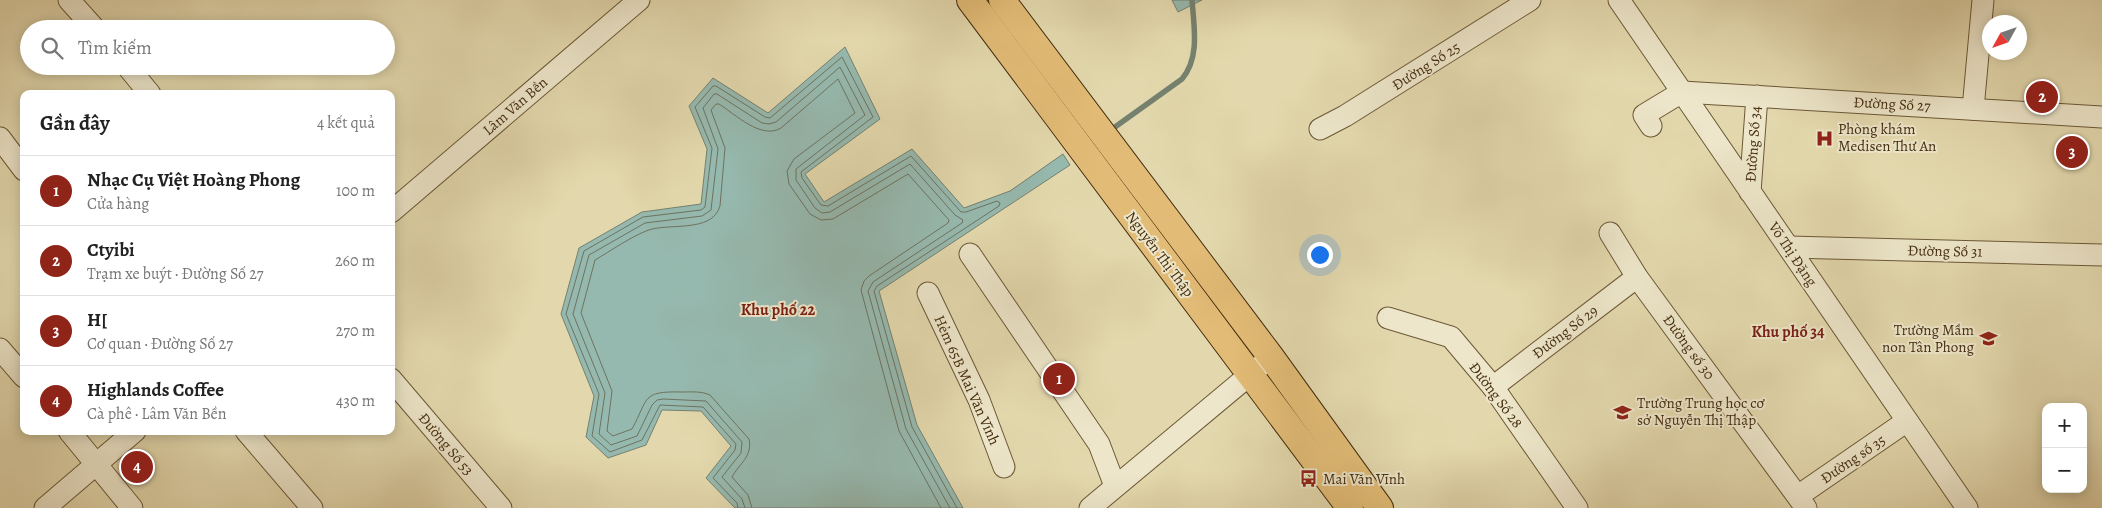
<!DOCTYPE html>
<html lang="vi">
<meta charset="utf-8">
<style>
:root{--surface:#fff;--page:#f2f2f2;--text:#222;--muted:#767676;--line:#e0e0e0;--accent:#8f2418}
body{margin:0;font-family:Alegreya,serif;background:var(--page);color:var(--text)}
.controls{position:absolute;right:15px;bottom:15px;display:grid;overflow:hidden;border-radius:10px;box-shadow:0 2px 12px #0003}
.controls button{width:45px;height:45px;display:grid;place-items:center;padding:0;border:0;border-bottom:1px solid var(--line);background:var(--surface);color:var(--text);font:25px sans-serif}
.compass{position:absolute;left:1982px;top:15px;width:45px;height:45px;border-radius:50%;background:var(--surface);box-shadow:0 2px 12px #0003;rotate:230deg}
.you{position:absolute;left:1319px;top:254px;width:18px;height:18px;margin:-12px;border:4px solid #fff;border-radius:50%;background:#1a73e8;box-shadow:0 0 0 8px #1a73e833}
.badge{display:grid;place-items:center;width:32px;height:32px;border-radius:50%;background:var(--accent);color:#fff;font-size:16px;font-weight:700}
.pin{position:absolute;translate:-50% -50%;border:2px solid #fff;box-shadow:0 1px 5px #0006}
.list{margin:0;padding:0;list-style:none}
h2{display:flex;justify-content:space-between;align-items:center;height:65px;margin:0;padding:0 20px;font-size:21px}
h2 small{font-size:16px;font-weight:400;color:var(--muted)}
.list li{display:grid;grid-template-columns:32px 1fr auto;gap:15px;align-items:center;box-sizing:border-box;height:70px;padding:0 20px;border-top:1px solid var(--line)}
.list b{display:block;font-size:19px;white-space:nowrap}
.list p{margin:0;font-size:16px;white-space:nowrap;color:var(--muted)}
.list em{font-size:16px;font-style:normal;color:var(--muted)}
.icon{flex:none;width:28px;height:28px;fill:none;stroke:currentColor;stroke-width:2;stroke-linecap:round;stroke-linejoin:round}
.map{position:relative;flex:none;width:2102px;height:508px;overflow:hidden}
.search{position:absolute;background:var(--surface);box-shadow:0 2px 12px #0003;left:20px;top:20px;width:375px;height:55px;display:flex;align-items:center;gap:12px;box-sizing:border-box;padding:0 18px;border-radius:28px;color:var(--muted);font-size:19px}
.panel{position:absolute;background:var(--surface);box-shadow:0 2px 12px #0003;left:20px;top:90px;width:375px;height:345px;border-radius:10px}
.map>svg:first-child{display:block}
.water{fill:#96b9af;stroke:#75816f}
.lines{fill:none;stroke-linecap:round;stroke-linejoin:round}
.shore{stroke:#6d735f;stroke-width:1}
.stream{stroke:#75816f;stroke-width:5.5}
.minor-casing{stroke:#6c5836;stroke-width:23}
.major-casing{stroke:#442d0f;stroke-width:28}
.minor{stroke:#ede6ca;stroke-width:21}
.major{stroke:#e2bc76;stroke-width:26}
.labels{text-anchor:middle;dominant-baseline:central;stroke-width:4;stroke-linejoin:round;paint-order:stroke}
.street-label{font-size:15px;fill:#442d0f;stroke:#ede6ca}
.poi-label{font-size:15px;fill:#442d0f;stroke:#ede6ca;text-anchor:start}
.neighbourhood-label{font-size:16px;font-weight:bold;fill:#7a1f14;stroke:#ede6ca}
</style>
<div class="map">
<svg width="2102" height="508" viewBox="0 0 2102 508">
<rect width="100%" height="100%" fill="#e3d8ad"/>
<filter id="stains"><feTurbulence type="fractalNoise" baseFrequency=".004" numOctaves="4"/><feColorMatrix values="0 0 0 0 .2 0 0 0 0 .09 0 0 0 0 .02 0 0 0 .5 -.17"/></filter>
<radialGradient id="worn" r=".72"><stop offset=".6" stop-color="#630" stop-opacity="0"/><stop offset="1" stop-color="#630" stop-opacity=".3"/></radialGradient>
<g class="water">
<path d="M1172,0H1202L1178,12Z"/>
<path d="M845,47L880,119L805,174L824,202L912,149L964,208L1010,191L1063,154L1070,165L879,291L917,425L963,508H735L706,478L731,446L701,411L662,410L646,445L608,458L586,437L594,396L561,314L579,248L642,212L701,204L707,149L689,106L713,78L768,113Z"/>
</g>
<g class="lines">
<g class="shore">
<path d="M738,508L737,503L713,478L735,450L736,444L703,407L660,405L642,440L610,452L592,436L599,394L566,314L584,251L643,217L701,210L705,207L712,148L695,107L713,86H716L765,117L770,118L842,57L873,117L801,172L802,178L821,205L828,206L911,156L961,212H966L997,201L1000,203L999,206L877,286L874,291L912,427L957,508"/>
<path d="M745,508L742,499L722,477L741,453L742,442L706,401L663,399L657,400L652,405L637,436L611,445L599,434L605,393L573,314L589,255L645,223L702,216L711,210L718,149L703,108L714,94H717L762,123L769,124L776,122L840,67L865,115L796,169V180L815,208L822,213L830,212L910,164L955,215L963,220L962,223L873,282L868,291L906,429L950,508"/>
<path d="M752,508L748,495L732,477C739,464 753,456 749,439L710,395C701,391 692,392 682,392C641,391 649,398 632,429L613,436L607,431L612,391L581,313L595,260C612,250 629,238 646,231C667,222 712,234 720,206L725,148L711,110L716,104H719C735,114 761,140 781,128L838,79L855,113L794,159L787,171L789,184L810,214L821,220L833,219L908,174L949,220L948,223L869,276L864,281L861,290L899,431L941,508"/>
</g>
<path class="stream" d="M1108,132L1182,79C1200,58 1194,27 1192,0"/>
<defs>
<g id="minor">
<path d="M69,0L95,29"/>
<path d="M1619,0L1967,508"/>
<path d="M127,66L150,94"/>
<path d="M1973,109L1983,0"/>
<path d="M1651,126L1644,115L1682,92L2102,117"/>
<path d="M1320,129L1345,116L1530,0"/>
<path d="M0,138L24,170"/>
<path d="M1750,192L1757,96"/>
<path d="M391,212L639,0"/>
<path d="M1610,233L1637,277L1806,508"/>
<path d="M1789,247L2102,255"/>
<path d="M970,254L1099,444L1115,486"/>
<path d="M928,293L979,400L1004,467"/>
<path d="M1388,318L1451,337L1493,387L1577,508"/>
<path d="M0,349L24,377"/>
<path d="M391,379L501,508"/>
<path d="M1493,387L1637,277"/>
<path d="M69,431L132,508"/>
<path d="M246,431L312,508"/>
<path d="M1798,496L1907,421"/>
<path d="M45,508L135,431"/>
<path d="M1090,508L1271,357"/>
</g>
<g id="major">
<path d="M970,0L1350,508"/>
<path d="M1002,0L1271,357L1380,508"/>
</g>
</defs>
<use href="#minor" class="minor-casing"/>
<use href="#major" class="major-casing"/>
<use href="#minor" class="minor"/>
<use href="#major" class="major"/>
</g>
<defs>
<symbol id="hospital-bare" viewBox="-9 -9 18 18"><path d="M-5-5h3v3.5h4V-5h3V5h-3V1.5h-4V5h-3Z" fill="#8f2418" stroke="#ede6ca" stroke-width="2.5" paint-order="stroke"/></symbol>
<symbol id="school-bare" viewBox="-9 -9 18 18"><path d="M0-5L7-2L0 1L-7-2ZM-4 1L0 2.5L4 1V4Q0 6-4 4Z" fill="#8f2418" stroke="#ede6ca" stroke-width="2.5" paint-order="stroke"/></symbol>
<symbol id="bus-bare" viewBox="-9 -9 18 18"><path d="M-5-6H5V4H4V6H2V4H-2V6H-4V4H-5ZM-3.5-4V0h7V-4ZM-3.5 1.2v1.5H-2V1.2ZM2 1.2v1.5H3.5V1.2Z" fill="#8f2418" stroke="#ede6ca" stroke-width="2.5" paint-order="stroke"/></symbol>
</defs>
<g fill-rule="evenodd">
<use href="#hospital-bare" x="1812" y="126" width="25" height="25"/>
<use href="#school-bare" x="1976" y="326" width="25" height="25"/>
<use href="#school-bare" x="1610" y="400" width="25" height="25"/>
<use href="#bus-bare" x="1296" y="466" width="25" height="25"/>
</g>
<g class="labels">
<g class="street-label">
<text transform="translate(1426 66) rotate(-32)">Đường Số 25</text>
<text transform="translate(1892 104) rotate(3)">Đường Số 27</text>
<text transform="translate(515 106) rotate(-41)">Lâm Văn Bền</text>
<text transform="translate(1753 144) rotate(-86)">Đường Số 34</text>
<text transform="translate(1945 251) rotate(1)">Đường Số 31</text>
<text transform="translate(1160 254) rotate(53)">Nguyễn Thị Thập</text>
<text transform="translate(1793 254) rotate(56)">Võ Thị Đặng</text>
<text transform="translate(1565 332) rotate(-37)">Đường Số 29</text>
<text transform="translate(1689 347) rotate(54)">Đường số 30</text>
<text transform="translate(967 380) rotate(66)">Hẻm 65B Mai Văn Vĩnh</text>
<text transform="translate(1496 395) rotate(53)">Đường Số 28</text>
<text transform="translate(446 444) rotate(50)">Đường Số 53</text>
<text transform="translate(1853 459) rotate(-34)">Đường số 35</text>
</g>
<g class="poi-label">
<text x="1838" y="129">Phòng khám<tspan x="1838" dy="17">Medisen Thư An</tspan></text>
<text x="1974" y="330" text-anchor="end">Trường Mầm<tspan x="1974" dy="17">non Tân Phong</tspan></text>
<text x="1637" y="403">Trường Trung học cơ<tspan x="1637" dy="17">sở Nguyễn Thị Thập</tspan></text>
<text x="1323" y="479">Mai Văn Vĩnh</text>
</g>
<g class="neighbourhood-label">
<text x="778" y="310">Khu phố 22</text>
<text x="1788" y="332">Khu phố 34</text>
</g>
</g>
<rect width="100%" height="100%" filter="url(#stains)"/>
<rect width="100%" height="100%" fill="url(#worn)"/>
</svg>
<div class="controls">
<button>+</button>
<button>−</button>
</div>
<svg class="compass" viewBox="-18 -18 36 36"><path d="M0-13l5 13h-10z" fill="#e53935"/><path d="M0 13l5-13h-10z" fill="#767676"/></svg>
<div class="you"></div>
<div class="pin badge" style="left:1059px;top:379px">1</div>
<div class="pin badge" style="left:2042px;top:97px">2</div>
<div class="pin badge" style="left:2072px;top:152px">3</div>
<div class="pin badge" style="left:137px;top:467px">4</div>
<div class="search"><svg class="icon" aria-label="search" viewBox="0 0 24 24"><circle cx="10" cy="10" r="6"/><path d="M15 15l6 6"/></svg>Tìm kiếm</div>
<section class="panel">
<h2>Gần đây<small>4 kết quả</small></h2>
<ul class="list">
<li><span class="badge">1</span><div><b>Nhạc Cụ Việt Hoàng Phong</b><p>Cửa hàng</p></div><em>100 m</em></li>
<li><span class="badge">2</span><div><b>Ctyibi</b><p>Trạm xe buýt · Đường Số 27</p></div><em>260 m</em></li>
<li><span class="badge">3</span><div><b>H[</b><p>Cơ quan · Đường Số 27</p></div><em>270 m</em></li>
<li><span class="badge">4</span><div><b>Highlands Coffee</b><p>Cà phê · Lâm Văn Bền</p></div><em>430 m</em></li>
</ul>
</section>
</div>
